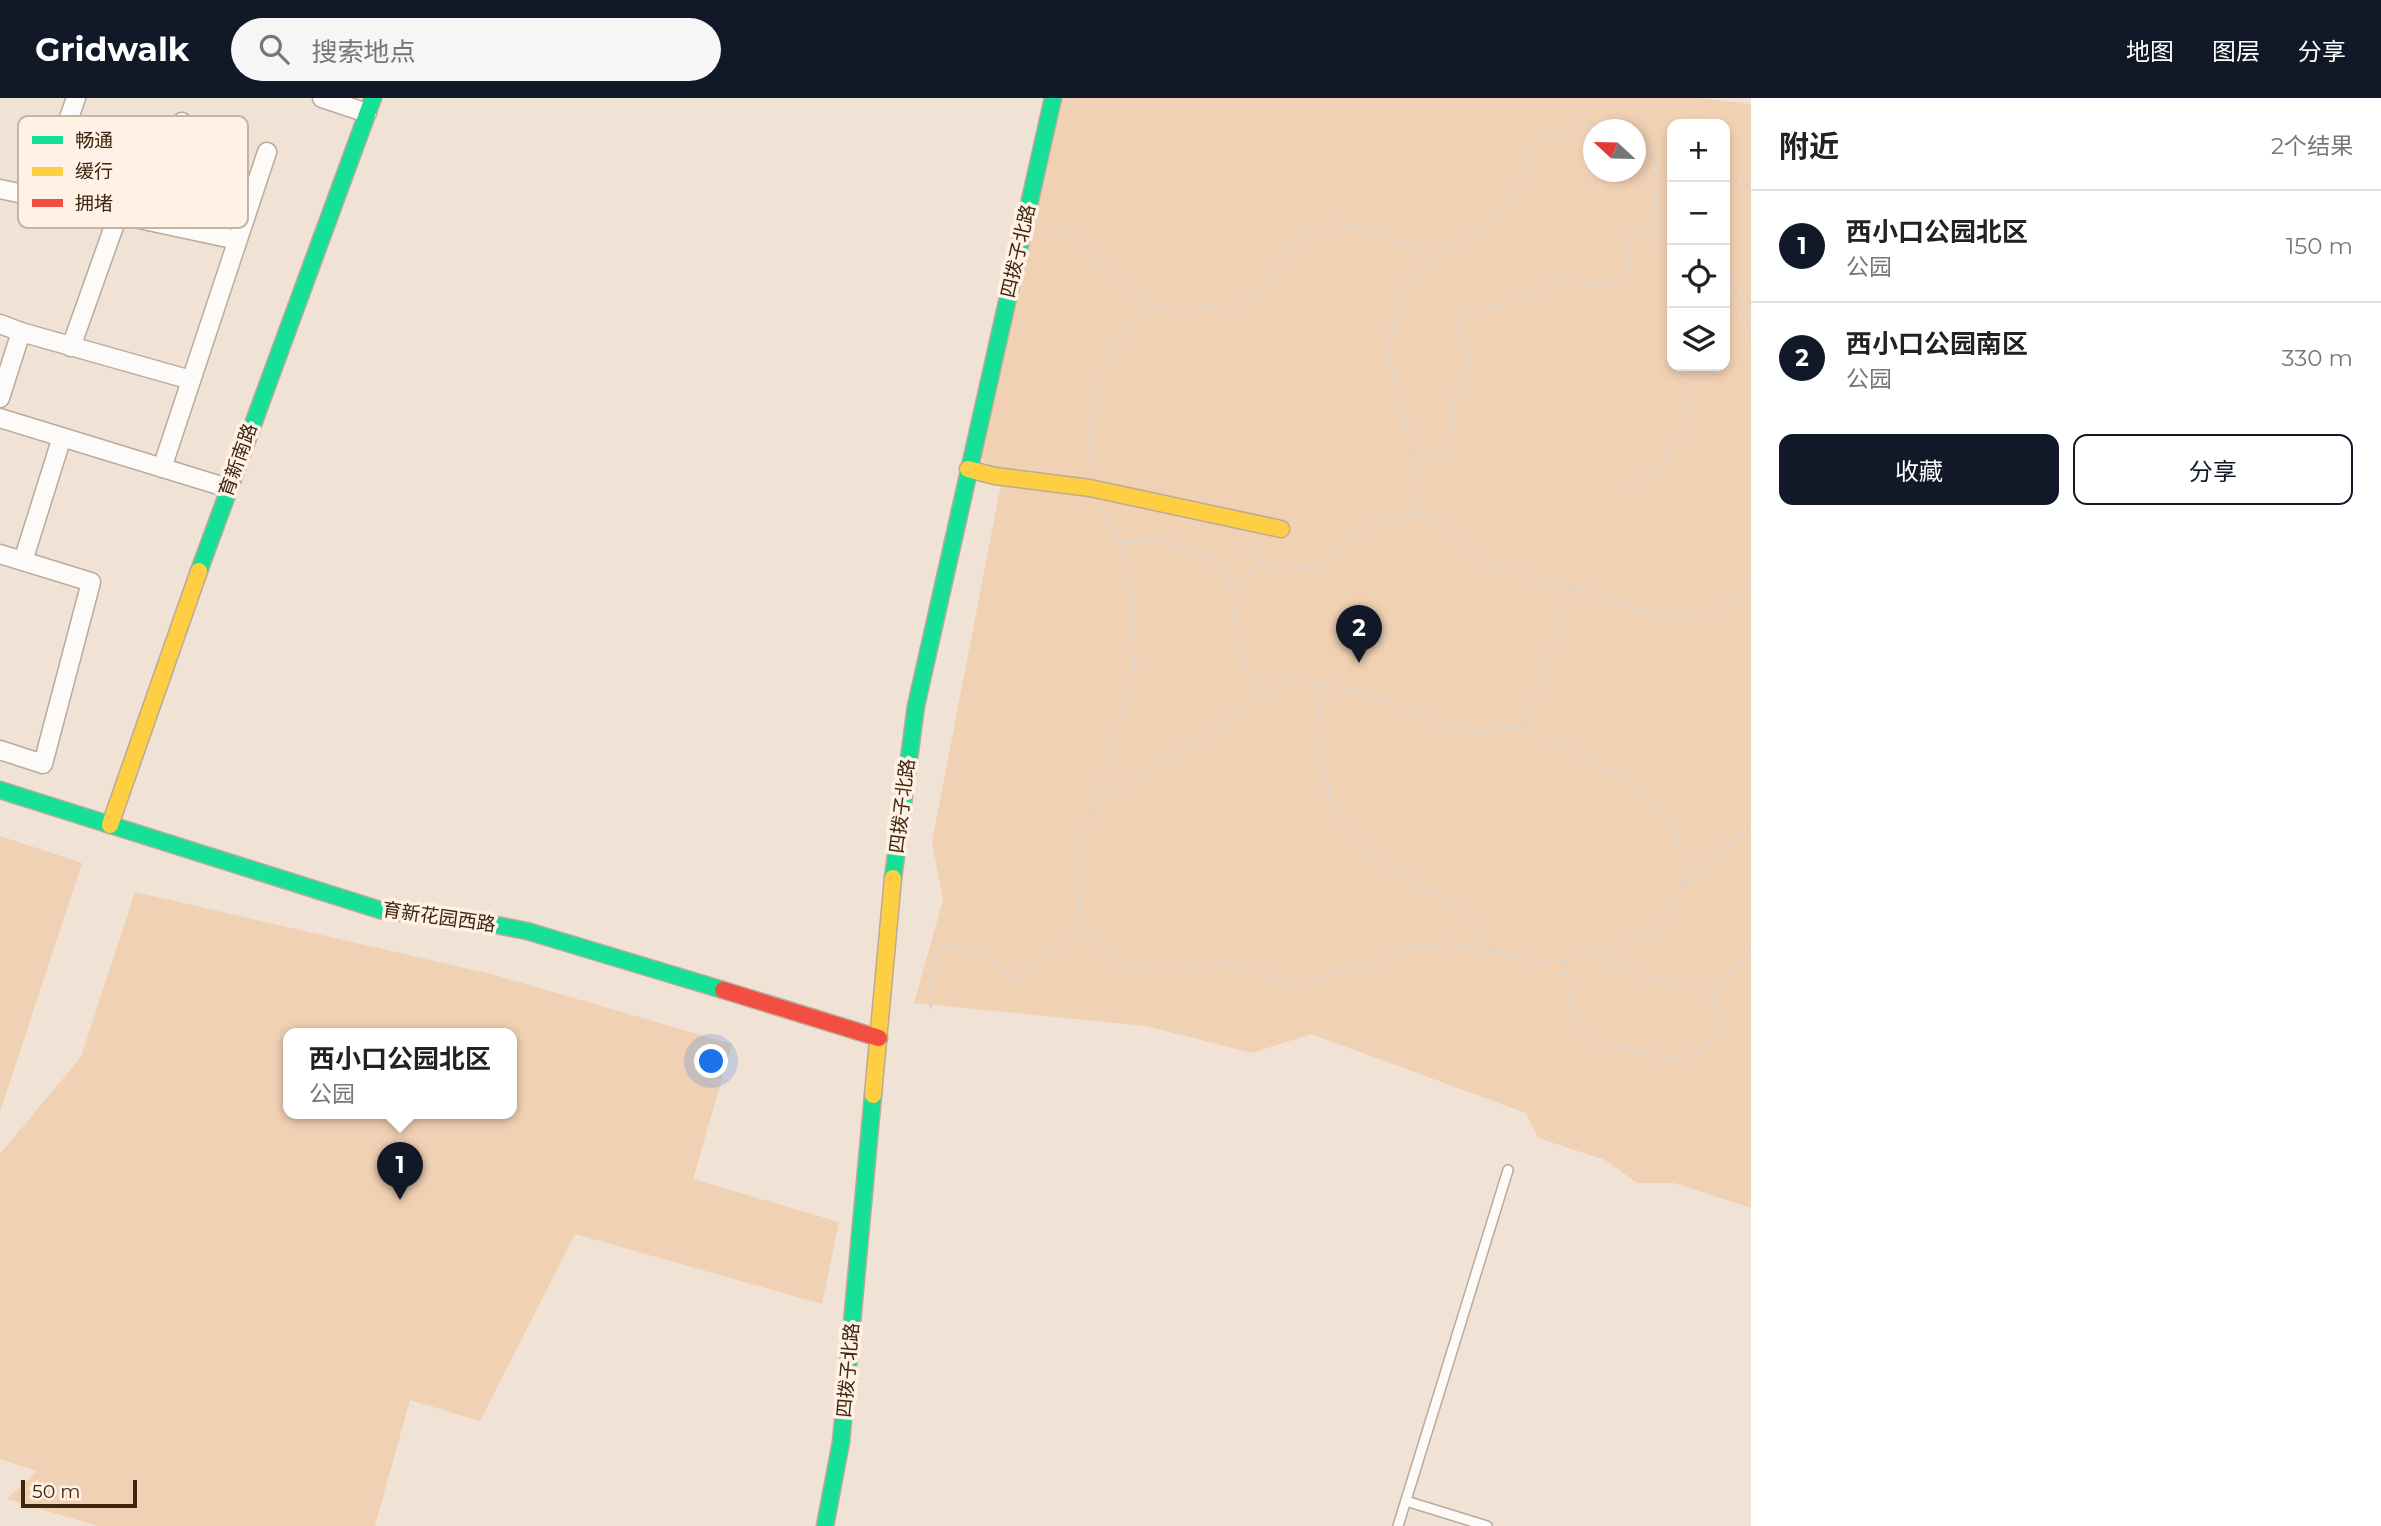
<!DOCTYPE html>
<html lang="zh">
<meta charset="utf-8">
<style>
:root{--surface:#fff;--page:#f6f6f6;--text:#222;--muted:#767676;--line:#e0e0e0;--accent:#111827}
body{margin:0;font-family:Montserrat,"Noto Sans SC",sans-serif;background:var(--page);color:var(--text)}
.controls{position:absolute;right:21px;top:21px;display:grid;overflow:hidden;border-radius:14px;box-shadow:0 4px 10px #0003}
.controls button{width:63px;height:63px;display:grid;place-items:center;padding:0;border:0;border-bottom:2px solid var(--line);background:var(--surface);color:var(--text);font:35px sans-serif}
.compass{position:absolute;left:1583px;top:21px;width:63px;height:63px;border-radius:50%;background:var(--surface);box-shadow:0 4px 10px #0003;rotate:292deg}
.scale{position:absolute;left:21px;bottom:18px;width:116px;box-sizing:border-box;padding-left:7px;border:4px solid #3f260c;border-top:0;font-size:19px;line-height:24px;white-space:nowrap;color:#3f260c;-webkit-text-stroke:5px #fff1e5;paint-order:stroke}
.you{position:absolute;left:712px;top:964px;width:24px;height:24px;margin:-18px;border:5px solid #fff;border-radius:50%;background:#1a73e8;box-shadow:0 0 0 10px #1a73e833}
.badge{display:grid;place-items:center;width:46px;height:46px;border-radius:50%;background:var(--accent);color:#fff;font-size:23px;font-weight:700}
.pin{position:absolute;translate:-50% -58px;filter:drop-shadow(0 2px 4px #0008)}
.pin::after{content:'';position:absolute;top:37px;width:24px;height:21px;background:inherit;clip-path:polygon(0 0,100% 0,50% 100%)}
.popup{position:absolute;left:283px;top:930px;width:234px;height:91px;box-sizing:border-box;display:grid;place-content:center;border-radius:14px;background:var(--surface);filter:drop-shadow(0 2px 5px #0005);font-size:23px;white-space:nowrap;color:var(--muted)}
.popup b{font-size:26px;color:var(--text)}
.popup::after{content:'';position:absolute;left:50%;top:100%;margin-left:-14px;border:14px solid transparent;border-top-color:var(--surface)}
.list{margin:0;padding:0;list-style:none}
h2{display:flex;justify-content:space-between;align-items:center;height:91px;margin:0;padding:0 28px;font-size:30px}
h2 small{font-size:23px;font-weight:400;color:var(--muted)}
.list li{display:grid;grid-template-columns:46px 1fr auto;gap:21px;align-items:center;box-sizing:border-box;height:112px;padding:0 28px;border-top:2px solid var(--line)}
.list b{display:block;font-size:26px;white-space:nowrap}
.list p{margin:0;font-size:23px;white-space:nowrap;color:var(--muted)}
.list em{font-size:23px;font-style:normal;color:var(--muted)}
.actions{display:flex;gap:14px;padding:21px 28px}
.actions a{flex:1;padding:16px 0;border:2px solid var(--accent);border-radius:14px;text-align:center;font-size:24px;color:var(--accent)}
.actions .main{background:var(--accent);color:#fff}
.icon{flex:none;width:38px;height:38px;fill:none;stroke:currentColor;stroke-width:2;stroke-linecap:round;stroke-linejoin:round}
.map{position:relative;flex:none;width:1751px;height:1428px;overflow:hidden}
header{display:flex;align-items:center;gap:42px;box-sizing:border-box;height:98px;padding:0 35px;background:var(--accent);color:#fff}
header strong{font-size:33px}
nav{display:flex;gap:38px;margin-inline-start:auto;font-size:24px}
.search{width:490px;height:63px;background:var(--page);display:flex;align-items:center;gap:18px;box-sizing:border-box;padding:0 24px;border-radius:38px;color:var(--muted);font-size:26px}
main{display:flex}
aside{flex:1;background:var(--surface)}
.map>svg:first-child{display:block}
.green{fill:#f1d1b3;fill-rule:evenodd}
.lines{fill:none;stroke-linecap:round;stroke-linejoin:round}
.lane-casing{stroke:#bcaa98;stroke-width:12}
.street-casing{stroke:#bcaa98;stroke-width:21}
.fast-casing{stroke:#bcaa98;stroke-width:19}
.slow-casing{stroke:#bcaa98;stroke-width:19}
.jam-casing{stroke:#bcaa98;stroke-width:19}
.path{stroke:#dad4d0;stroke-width:2.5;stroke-dasharray:5 5;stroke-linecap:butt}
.lane{stroke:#fdfbf9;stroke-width:9}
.street{stroke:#fdfbf9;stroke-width:18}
.fast{stroke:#16e098;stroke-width:16}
.slow{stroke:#ffcf43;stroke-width:16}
.jam{stroke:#f24e42;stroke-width:16}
.labels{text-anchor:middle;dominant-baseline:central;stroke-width:7;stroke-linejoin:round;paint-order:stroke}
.street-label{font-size:19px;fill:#3f260c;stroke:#fff1e5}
.key{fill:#fff1e5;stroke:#c5b4a4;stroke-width:2}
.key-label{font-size:19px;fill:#3f260c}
</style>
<header>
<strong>Gridwalk</strong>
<div class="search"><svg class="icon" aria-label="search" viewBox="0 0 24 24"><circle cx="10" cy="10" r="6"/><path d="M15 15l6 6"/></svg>搜索地点</div>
<nav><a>地图</a><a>图层</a><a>分享</a></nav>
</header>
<main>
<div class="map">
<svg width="1751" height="1428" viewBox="0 0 1751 1428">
<rect width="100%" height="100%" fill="#f0e2d5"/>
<g class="green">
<path d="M1056,0H1700L1751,6V1110L1674,1085H1637L1605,1062L1538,1040L1526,1015L1311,936L1252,955L1146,928L914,905L943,802L932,744L1001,386L977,354ZM1672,26H1725V268H1672ZM1594,32H1636V74H1594Z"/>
<path d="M0,738L82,765L0,1014Z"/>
<path d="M135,794L491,876L732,946L693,1081L839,1124L822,1206L575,1136L480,1323L410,1302L375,1428H98L7,1401L37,1373L0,1361V1056L81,959ZM288,936H512V1016H288Z"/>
</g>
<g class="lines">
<defs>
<g id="lane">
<path d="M1406,1403L1487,1428"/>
<path d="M1398,1428L1508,1072"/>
</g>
<g id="street">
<path d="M322,0L367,15"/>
<path d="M0,91L237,142"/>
<path d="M41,100L76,0"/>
<path d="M149,123L182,24"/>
<path d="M0,226L21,234L191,282"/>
<path d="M71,249L118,117"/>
<path d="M0,300L21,234"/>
<path d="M0,320L228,390"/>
<path d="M162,370L267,54"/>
<path d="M0,456L91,484L43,666L0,652"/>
<path d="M23,463L62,339"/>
</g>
<g id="fast">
<path d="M199,473L373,0"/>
<path d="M0,692L380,812L491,826L527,833L723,892"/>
<path d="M893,780L916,608L1053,0"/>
<path d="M825,1428L841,1344L873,997"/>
</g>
<g id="slow">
<path d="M968,371L995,378L1090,390L1281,431"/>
<path d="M110,727L199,473"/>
<path d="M873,997L893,780"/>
</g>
<path id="jam" d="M723,892L879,940"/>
</defs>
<use href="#lane" class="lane-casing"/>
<use href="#street" class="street-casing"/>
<use href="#fast" class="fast-casing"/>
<use href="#slow" class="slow-casing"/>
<use href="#jam" class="jam-casing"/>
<g class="path">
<path d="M1636,41L1642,44L1655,64L1672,69"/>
<path d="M1655,64L1653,142H1672"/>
<path d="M1725,82L1751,88"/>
<path d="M1050,133C1088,132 1087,156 1111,177C1123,188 1138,198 1151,208"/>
<path d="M1672,150L1668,165H1672"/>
<path d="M1725,176L1747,216L1751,244"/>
<path d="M1725,224L1747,216"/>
<path d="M1412,353L1439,359L1450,353L1456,326L1451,313L1455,295L1469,279L1470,262L1458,240L1456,223L1475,206L1502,208L1515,204L1551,184L1608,189L1627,171L1631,133L1654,130"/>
<path d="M1090,369V319L1104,268L1132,222L1151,208L1231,210L1255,198L1286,162L1301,138L1340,123L1431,157L1481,134L1515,94L1535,45C1559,35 1591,18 1617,32"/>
<path d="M1626,395L1660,368L1684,329L1687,282L1691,268"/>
<path d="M1103,414L1120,445L1135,505V580L1075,761L1084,830L1114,864L1146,872L1225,864L1289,885L1355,872L1415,848L1447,845L1494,853L1527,862L1564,863L1595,855L1617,870L1697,895L1713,890L1749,858L1751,847"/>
<path d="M1410,414L1412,353L1404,314L1389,263L1393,214L1407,188L1431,157"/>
<path d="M1239,444L1263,467"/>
<path d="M1120,445L1163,442L1212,462L1231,488L1239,556L1257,600"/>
<path d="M1231,488L1263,467L1315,470L1368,429L1410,414L1442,426L1496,471L1572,487L1668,522L1714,510L1751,486"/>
<path d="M1320,587L1319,639L1331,709L1370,759L1462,811L1494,853"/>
<path d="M1525,629L1572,487"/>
<path d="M1091,714L1257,600L1288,582L1363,593L1467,634L1525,629L1546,640L1645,693L1677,734L1684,788"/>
<path d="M1597,854L1648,838L1684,788L1751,726"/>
<path d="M1564,863L1574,924L1601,945L1673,962L1703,955L1718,924L1713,890"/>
<path d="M931,911L930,879L944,845L990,858L1012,882L1084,830"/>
</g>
<use href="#lane" class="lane"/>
<use href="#street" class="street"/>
<use href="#fast" class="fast"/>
<use href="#slow" class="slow"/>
<use href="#jam" class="jam"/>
</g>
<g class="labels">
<g class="street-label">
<text transform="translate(1018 153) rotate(-77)">四拨子北路</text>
<text transform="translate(238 362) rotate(-70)">育新南路</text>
<text transform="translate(902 708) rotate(-83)">四拨子北路</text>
<text transform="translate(439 819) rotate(8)">育新花园西路</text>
<text transform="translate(848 1272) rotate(-85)">四拨子北路</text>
</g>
</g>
<rect x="18" y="18" width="230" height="112" rx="10" class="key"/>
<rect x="32" y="38" width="31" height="8" fill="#16e098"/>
<rect x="32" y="69" width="31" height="9" fill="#ffcf43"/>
<rect x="32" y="101" width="31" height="8" fill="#f24e42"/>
<g class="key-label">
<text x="75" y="49">畅通</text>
<text x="75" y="80">缓行</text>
<text x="75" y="112">拥堵</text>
</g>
</svg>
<div class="controls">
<button>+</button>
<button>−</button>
<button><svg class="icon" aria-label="locate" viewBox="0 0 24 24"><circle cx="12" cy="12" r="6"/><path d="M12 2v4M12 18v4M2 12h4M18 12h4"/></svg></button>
<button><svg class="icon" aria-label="layers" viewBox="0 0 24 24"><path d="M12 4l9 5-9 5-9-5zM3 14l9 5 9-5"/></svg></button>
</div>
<svg class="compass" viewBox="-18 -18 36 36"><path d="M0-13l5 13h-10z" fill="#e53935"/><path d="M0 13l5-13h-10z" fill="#767676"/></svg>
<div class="scale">50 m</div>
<div class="you"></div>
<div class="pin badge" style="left:400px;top:1102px">1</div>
<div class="popup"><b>西小口公园北区</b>公园</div>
<div class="pin badge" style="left:1359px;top:565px">2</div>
</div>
<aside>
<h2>附近<small>2个结果</small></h2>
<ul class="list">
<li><span class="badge">1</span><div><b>西小口公园北区</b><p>公园</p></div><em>150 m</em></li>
<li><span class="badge">2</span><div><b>西小口公园南区</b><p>公园</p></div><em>330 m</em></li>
</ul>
<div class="actions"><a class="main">收藏</a><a>分享</a></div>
</aside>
</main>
